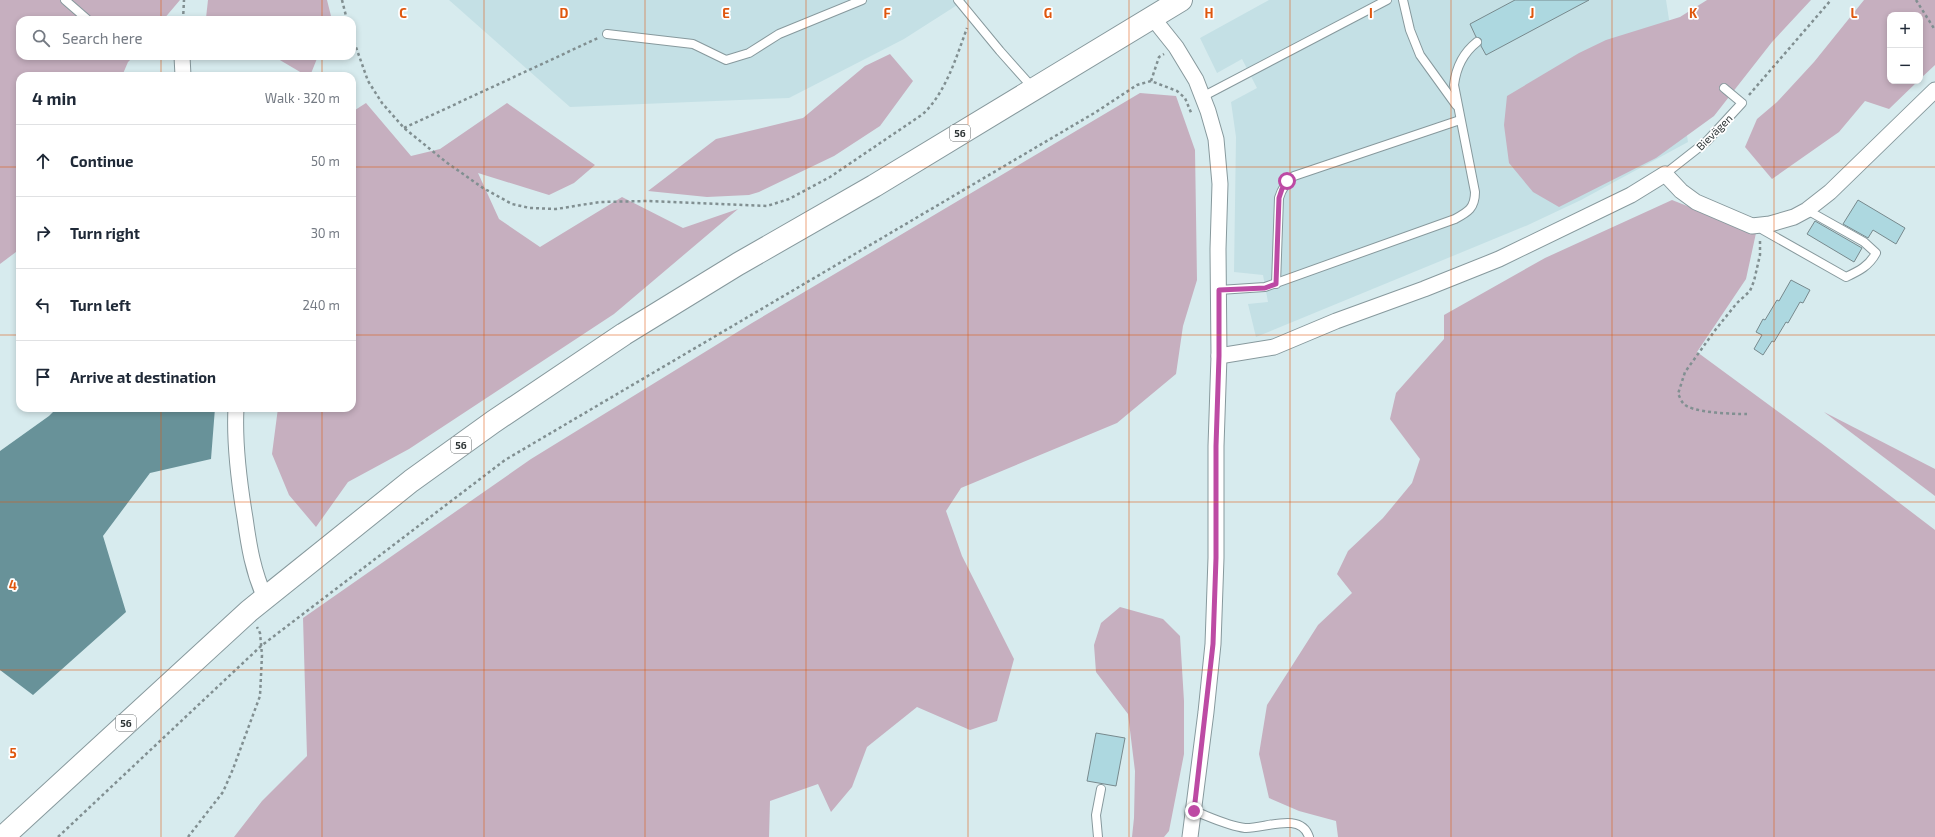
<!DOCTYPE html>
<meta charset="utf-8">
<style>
:root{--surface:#fff;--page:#f2f2f3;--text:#1f2937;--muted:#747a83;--line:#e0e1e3}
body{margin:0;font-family:"Exo 2",sans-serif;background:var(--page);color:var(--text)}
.controls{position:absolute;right:12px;top:12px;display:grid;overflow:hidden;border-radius:8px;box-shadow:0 2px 6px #0003}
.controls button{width:36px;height:36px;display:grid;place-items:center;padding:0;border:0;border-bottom:1px solid var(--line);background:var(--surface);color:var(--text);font:20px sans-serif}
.stop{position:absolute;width:12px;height:12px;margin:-9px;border:3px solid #bd4aa4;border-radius:50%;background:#fff}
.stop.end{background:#bd4aa4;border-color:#fff;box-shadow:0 1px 4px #0008}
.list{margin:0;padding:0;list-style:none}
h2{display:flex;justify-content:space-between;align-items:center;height:52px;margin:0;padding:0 16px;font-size:17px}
h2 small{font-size:13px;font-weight:400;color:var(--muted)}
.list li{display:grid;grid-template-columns:26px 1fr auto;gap:12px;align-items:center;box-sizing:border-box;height:72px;padding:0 16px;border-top:1px solid var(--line)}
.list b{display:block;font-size:15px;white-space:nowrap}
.list em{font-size:13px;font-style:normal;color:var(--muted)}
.icon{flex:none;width:22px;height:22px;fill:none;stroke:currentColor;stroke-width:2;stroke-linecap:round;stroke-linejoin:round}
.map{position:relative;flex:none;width:1935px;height:837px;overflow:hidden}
.search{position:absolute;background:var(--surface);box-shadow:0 2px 6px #0003;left:16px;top:16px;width:340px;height:44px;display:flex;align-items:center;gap:10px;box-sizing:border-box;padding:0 14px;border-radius:12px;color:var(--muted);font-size:15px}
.panel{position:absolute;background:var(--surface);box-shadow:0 2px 6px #0003;left:16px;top:72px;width:340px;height:340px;border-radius:12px}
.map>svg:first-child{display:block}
.built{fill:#c4e0e5}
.green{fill:#c6afbf}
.water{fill:#689299}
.building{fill:#add8e0;stroke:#77898d}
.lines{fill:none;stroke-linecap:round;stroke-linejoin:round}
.service-casing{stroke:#87999d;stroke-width:10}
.minor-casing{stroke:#87999d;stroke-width:17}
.trunk-casing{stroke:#87999d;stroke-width:24}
.path{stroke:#818f91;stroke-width:2.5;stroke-dasharray:3 3;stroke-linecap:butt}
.service{stroke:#fff;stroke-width:8}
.minor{stroke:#fff;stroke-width:15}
.trunk{stroke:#fff;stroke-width:22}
.route{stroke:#bd4aa4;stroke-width:5}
.grid{fill:none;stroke:#df570e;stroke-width:1;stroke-opacity:0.55}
.labels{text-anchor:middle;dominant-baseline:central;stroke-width:3.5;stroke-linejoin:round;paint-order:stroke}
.shield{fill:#fff;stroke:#6c7172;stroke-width:1}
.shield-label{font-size:10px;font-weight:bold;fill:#2d3435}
.street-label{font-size:11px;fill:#2d3435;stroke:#fff}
.grid-label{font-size:13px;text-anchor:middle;font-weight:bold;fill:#df570e;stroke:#fff;stroke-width:3.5;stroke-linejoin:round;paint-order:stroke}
</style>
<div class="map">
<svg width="1935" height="837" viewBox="0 0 1935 837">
<rect width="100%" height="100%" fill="#d7ebee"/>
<g class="built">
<path d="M449,0H965L904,39L789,98L570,107Z"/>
<path d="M1269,0H1666L1688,142L1581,200L1528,225L1256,337L1248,304L1268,302L1263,275L1234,272L1236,137L1231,102L1257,88L1242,59L1217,73L1200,38Z"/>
</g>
<g class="green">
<path d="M0,0H180L163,20H20V56H134L128,62L122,76H20V249L0,264Z"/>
<path d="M208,0H327L332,20H210L206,18Z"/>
<path d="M1707,0H1811L1772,42L1714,116L1656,158L1559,207L1533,192L1509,163L1504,125L1507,96L1579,53L1606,40L1680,17Z"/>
<path d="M1864,0H1935V65L1920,79V15H1890V81H1918L1889,109L1865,101L1839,132L1772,179L1745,147L1757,119L1777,102L1814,62Z"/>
<path d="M890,54L913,81L880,126L834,156L759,192L749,195L707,197L648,191L716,139L803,118L865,66Z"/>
<path d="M273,56H318L310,76H307Z"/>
<path d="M1140,93L1176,96L1195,150L1197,280L1183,326L1176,374L1117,423L961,488L946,511L962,556L1014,659L997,721L970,730L917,707L867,747L852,787L831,812L818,784L770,801L769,837H234L262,801L307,756L303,618L531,459L752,323Z"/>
<path d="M366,103L411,156L440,149L507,103L595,165L574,183L549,195L478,173L499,219L540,247L622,197L683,228L738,209L614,314L409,449L348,482L316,527L289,495L272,454L278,408H352V112Z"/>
<path d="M1672,200L1756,233L1746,279L1697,352L1821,443L1935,530V837H1338L1336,821L1299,811L1269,798L1259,754L1267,705L1318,625L1352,593L1337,574L1348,551L1383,518L1412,483L1420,459L1390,419L1396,393L1444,339V315L1545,258Z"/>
<path d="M1824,412L1935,469V496Z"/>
<path d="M1120,607L1163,619L1180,636L1184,701V754L1169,831L1164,837H1132L1134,818L1135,771L1128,714L1096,672L1094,645L1101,623Z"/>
</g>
<path class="water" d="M57,408H215L211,459L150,473L103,536L126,612L33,695L0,670V451L49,416Z"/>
<g class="building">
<path d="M1515,0H1589L1486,55L1481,46V39L1476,37L1470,24Z"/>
<path d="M1858,200L1905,228L1896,244L1873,230L1868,238L1843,224Z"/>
<path d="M1815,221L1862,248L1854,262L1807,234Z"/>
<path d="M1791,280L1810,290L1803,303L1800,302L1788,323L1786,322L1774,342L1772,341L1763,355L1754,349L1762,335L1756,332L1763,319L1765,320L1777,300L1779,301Z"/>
<path d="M1096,733L1125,738L1116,786L1087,781Z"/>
</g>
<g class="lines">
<defs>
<g id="service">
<path d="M65,0L88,20"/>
<path d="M958,0L1000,51L1033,88"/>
<path d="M1403,0L1410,30L1420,55L1456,105"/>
<path d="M607,34L693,44L726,60L749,53L779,34L862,0"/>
<path d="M1202,97L1387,0"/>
<path d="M1665,174L1707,141L1742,103L1724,88"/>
<path d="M1761,225L1763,230L1846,277C1859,271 1869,266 1876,253L1864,242L1807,210"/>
<path d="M1276,284L1279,198C1282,188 1286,182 1294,176L1460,120"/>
<path d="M1219,290L1265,287L1455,219C1468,212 1475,208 1475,192L1454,85C1456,68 1463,53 1477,42"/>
<path d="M1194,811C1210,817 1228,826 1245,828C1264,829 1301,811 1309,837"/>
<path d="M1098,837L1096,815L1101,789"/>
</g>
<g id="minor">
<path d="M1152,17L1176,47L1196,80L1208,111L1216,139L1220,184L1218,249L1219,356L1216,446V558L1213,644L1206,712L1190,837"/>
<path d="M182,56L183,76"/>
<path d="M1219,356L1274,347L1336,321L1424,289L1499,259L1631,195L1665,174L1681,191L1696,202L1752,226L1770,224L1794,217L1807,210L1830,192L1935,90"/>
<path d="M236,408C234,445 239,482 245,518C249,547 253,571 265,598"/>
</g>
<path id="trunk" d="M3,837L249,611L411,481L493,422L624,334L738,264L874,186L1181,0"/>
</defs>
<use href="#service" class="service-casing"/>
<use href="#minor" class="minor-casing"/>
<use href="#trunk" class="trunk-casing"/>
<g class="path">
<path d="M342,0L347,20"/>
<path d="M1916,0L1935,30"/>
<path d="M183,20L184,0"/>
<path d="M352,36L368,81L382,103L404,128L446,162L483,188L512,204L530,208L556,209L600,202L649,201L767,206L789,199L830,177L923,114C946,92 956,58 967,28"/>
<path d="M1151,81L1159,57L1164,54"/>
<path d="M1749,95L1831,0"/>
<path d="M404,128L598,38"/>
<path d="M1747,414C1734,414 1690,413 1683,403C1681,401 1680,397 1678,394L1685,372L1716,329L1737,303L1750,291L1754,281L1760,255V240"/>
<path d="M58,837L261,646L505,460L1096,112L1137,85L1151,81L1177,91L1185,98L1192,115"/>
<path d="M188,837L223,792L233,769L260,696L262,655L260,633L257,627"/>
</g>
<use href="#service" class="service"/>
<use href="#minor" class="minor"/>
<use href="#trunk" class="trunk"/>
</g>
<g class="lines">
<path class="route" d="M1194,811L1213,644L1216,558V446L1219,356V290L1265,288L1276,284L1279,198L1282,189L1287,181"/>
</g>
<path class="grid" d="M161,0V20M322,0V20M484,0V837M645,0V837M806,0V837M968,0V837M1129,0V837M1290,0V837M1451,0V837M1612,0V837M1774,0V837M161,56V76M322,56V76M0,167H20M352,167H1935M0,335H20M352,335H1935M161,408V837M322,408V837M0,502H1935M0,670H1935"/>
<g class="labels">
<g class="shield">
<rect x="950" y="125" width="20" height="16" rx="3"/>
<rect x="451" y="437" width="20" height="16" rx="3"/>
<rect x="116" y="715" width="20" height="16" rx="3"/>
</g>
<g class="shield-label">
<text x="960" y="133">56</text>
<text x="461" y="445">56</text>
<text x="126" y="723">56</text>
</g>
<g class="street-label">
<text transform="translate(1714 132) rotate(-45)">Bievägen</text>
</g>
</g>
<g class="grid-label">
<text x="403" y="18">C</text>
<text x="564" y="18">D</text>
<text x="726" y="18">E</text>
<text x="887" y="18">F</text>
<text x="1048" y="18">G</text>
<text x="1209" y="18">H</text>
<text x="1371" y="18">I</text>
<text x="1532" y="18">J</text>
<text x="1693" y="18">K</text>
<text x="1854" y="18">L</text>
<text x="13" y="590">4</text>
<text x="13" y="758">5</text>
</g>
</svg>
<div class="controls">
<button>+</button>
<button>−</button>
</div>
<div class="stop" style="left:1287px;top:181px"></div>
<div class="stop end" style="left:1194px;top:811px"></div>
<div class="search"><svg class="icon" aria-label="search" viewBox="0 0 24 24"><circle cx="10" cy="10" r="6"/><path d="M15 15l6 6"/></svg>Search here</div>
<section class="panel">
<h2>4 min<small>Walk · 320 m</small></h2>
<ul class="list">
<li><svg class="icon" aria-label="ahead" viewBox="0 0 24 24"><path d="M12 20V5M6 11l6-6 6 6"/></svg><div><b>Continue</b></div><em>50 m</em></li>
<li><svg class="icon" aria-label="right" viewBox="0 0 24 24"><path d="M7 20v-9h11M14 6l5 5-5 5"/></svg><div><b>Turn right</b></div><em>30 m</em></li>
<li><svg class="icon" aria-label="left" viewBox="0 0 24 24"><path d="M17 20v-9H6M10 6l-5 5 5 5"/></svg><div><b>Turn left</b></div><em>240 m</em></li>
<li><svg class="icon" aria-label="arrive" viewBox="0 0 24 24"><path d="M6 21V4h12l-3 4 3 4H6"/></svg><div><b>Arrive at destination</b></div></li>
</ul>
</section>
</div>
